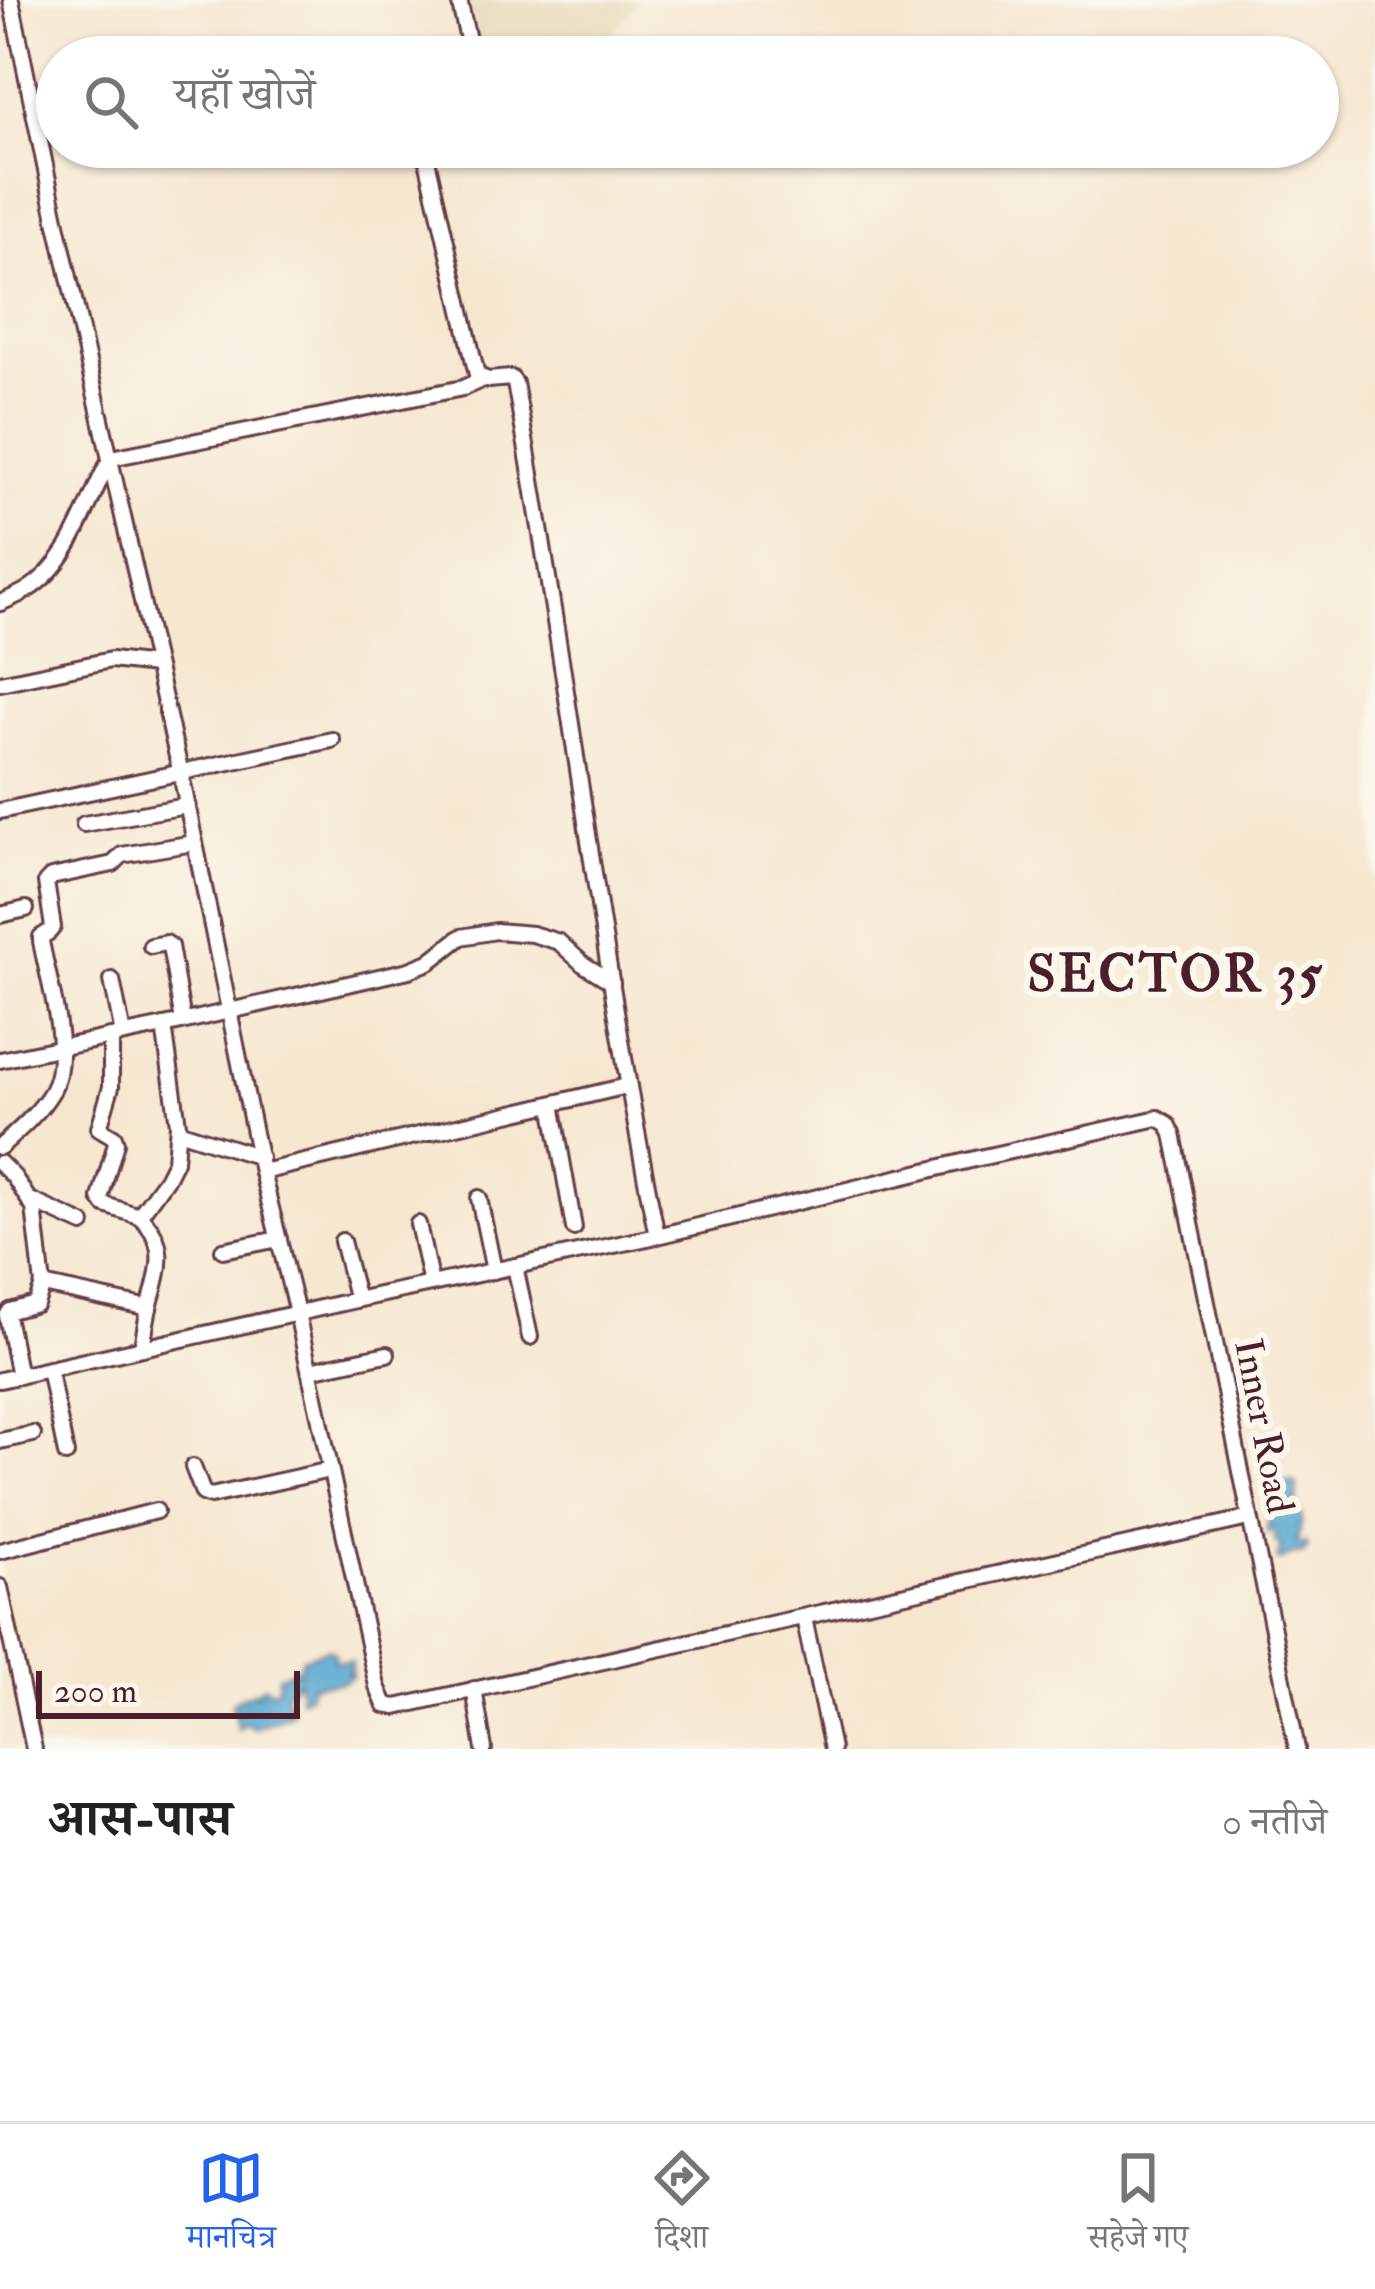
<!DOCTYPE html>
<html lang="hi">
<meta charset="utf-8">
<style>
:root{--surface:#fff;--page:#f6f6f6;--text:#222;--muted:#767676;--line:#e0e0e0;--accent:#2563eb}
body{margin:0;font-family:"IM FELL Double Pica","Noto Serif Devanagari",serif;background:var(--page);color:var(--text)}
.scale{position:absolute;left:36px;bottom:30px;width:264px;box-sizing:border-box;padding-left:12px;border:6px solid #4a1f2b;border-top:0;font-size:33px;line-height:42px;white-space:nowrap;color:#4a1f2b;-webkit-text-stroke:9px #fbf7ec;paint-order:stroke}
.list{margin:0;padding:0;list-style:none}
h2{display:flex;justify-content:space-between;align-items:center;height:156px;margin:0;padding:0 48px;font-size:51px}
h2 small{font-size:39px;font-weight:400;color:var(--muted)}
.icon{flex:none;width:66px;height:66px;fill:none;stroke:currentColor;stroke-width:2;stroke-linecap:round;stroke-linejoin:round}
.map{position:relative;flex:none;width:1375px;height:1749px;overflow:hidden}
.search{position:absolute;background:var(--surface);box-shadow:0 3px 9px #0004;left:36px;right:36px;top:36px;height:132px;display:flex;align-items:center;gap:30px;box-sizing:border-box;padding:0 42px;border-radius:66px;color:var(--muted);font-size:45px}
.sheet{height:372px;background:var(--surface)}
nav{display:flex;justify-content:space-around;align-items:center;box-sizing:border-box;height:168px;border-top:3px solid var(--line);background:var(--surface);font-size:33px;color:var(--muted)}
nav a{display:grid;justify-items:center;gap:6px}
nav .on{color:var(--accent)}
.map>svg:first-child{display:block}
.built{fill:#e6daba}
.water{fill:url(#water-ripples);stroke:#50647e;stroke-width:3}
.lines{fill:none;stroke-linecap:round;stroke-linejoin:round}
.minor-casing{stroke:#643d44;stroke-width:20}
.minor{stroke:#fff;stroke-width:14}
.labels{text-anchor:middle;dominant-baseline:central;stroke-width:12;stroke-linejoin:round;paint-order:stroke}
.street-label{font-size:39px;fill:#4a1f2b;stroke:#fbf7ec}
.district-label{font-size:51px;font-weight:bold;letter-spacing:3px;fill:#4a1f2b;stroke:#fbf7ec}
</style>
<div class="map">
<svg width="1375" height="1749" viewBox="0 0 1375 1749">
<defs>
<pattern id="water-ripples" width="26" height="14" patternUnits="userSpaceOnUse" patternTransform="scale(3)"><rect width="26" height="14" fill="#57a8d1"/><path d="M2 4q2-2 4 0t4 0M15 11q2-2 4 0t4 0" fill="none" stroke="#4a88aa"/></pattern>
</defs>
<rect width="100%" height="100%" fill="#fbf7ec"/>
<filter id="ink" filterUnits="userSpaceOnUse"><feTurbulence type="fractalNoise" baseFrequency=".00833" numOctaves="2"/><feDisplacementMap in="SourceGraphic" scale="24" xChannelSelector="R" yChannelSelector="G"/><feConvolveMatrix kernelMatrix="1 2 1 2 8 2 1 2 1" color-interpolation-filters="sRGB"/></filter>
<filter id="wash" filterUnits="userSpaceOnUse"><feTurbulence type="fractalNoise" baseFrequency=".004" numOctaves="4" result="noise"/><feDisplacementMap in="SourceGraphic" scale="48" xChannelSelector="R" yChannelSelector="G"/><feGaussianBlur stdDeviation="2.7" result="paint"/><feColorMatrix in="noise" values="0 0 0 0 0 0 0 0 0 0 0 0 0 0 0 0 0 1.4 0 .05"/><feComposite in="paint" operator="in"/></filter>
<g filter="url(#wash)">
<rect width="100%" height="100%" fill="#f6e7d1"/>
<path class="built" d="M467,0H639L595,57H479Z"/>
<g class="water">
<path d="M1292,1482L1297,1485L1296,1503L1302,1518L1297,1542L1302,1545L1306,1543L1307,1548L1303,1553L1293,1554L1281,1561L1278,1560L1282,1547L1275,1541L1276,1535L1274,1532L1267,1533C1267,1518 1274,1504 1270,1489Z"/>
<path d="M328,1649L335,1653L333,1661L351,1662V1671L348,1673L353,1676L340,1683L311,1685L308,1695L300,1699L299,1680L285,1693L292,1713L255,1728L246,1723L238,1729L232,1703C240,1695 255,1695 264,1686L272,1691L278,1686L277,1676L299,1668L302,1658Z"/>
</g>
</g>
<g filter="url(#ink)">
<g class="lines">
<defs>
<g id="minor">
<path d="M11,0L57,224L181,774L262,1172L297,1313L377,1686L385,1705L396,1707L1249,1518"/>
<path d="M459,0L472,57"/>
<path d="M424,147L477,375L488,380L511,378L515,383C567,666 600,953 657,1236"/>
<path d="M0,603C9,599 19,595 27,590C73,562 86,502 111,458L463,388L483,379"/>
<path d="M0,683L111,660L155,665"/>
<path d="M0,811L332,740"/>
<path d="M84,824L186,806"/>
<path d="M0,915L26,909"/>
<path d="M151,946L166,943L170,946L183,1021"/>
<path d="M112,980L123,1034"/>
<path d="M111,1037V1087L99,1128L114,1137L116,1143L100,1198L105,1205L139,1216"/>
<path d="M0,1060L164,1026L409,970L429,962L461,937L496,931L532,934L559,942L583,964L612,982"/>
<path d="M552,1104L574,1228"/>
<path d="M178,1131L260,1157"/>
<path d="M0,1147C18,1131 40,1112 52,1091C73,1053 48,982 41,941V937L49,932L53,927L46,882L51,877L113,864L122,855L194,843"/>
<path d="M0,1163L14,1177L34,1208L43,1285L36,1304L10,1311L7,1316L19,1376"/>
<path d="M262,1172L627,1086"/>
<path d="M479,1198L494,1271"/>
<path d="M30,1200L83,1224"/>
<path d="M418,1224L431,1284"/>
<path d="M342,1241L357,1300"/>
<path d="M223,1250L279,1239"/>
<path d="M515,1266L530,1337"/>
<path d="M43,1285L149,1308"/>
<path d="M142,1348C144,1335 146,1321 149,1308C158,1273 171,1244 139,1216L166,1179L175,1161L178,1124L164,1026"/>
<path d="M49,1369L66,1454"/>
<path d="M310,1370L387,1354"/>
<path d="M0,1380L365,1298L657,1236L979,1158L1158,1118L1168,1124L1173,1134L1297,1749"/>
<path d="M0,1441L33,1434"/>
<path d="M193,1467L203,1493L211,1496L330,1470"/>
<path d="M0,1551L156,1511"/>
<path d="M0,1587L34,1749"/>
<path d="M804,1618L832,1749"/>
<path d="M474,1689L484,1749"/>
</g>
</defs>
<use href="#minor" class="minor-casing"/>
<use href="#minor" class="minor"/>
</g>
</g>
<g class="labels">
<g class="street-label">
<text transform="translate(1264 1426) rotate(79)">Inner Road</text>
</g>
<g class="district-label">
<text x="1176" y="975">SECTOR 35</text>
</g>
</g>
</svg>
<div class="scale">200 m</div>
<div class="search"><svg class="icon" aria-label="search" viewBox="0 0 24 24"><circle cx="10" cy="10" r="6"/><path d="M15 15l6 6"/></svg>यहाँ खोजें</div>
</div>
<section class="sheet">
<h2>आस-पास<small>0 नतीजे</small></h2>
<ul class="list">
</ul>
</section>
<nav>
<a class="on"><svg class="icon" aria-label="map" viewBox="0 0 24 24"><path d="M3 6l6-2 6 2 6-2v14l-6 2-6-2-6 2zM9 4v14M15 6v14"/></svg>मानचित्र</a>
<a><svg class="icon" aria-label="directions" viewBox="0 0 24 24"><path d="M12 3l9 9-9 9-9-9zM9 14v-3h6M13 9l2 2-2 2"/></svg>दिशा</a>
<a><svg class="icon" aria-label="saved" viewBox="0 0 24 24"><path d="M7 4h10v16l-5-4-5 4z"/></svg>सहेजे गए</a>
</nav>
